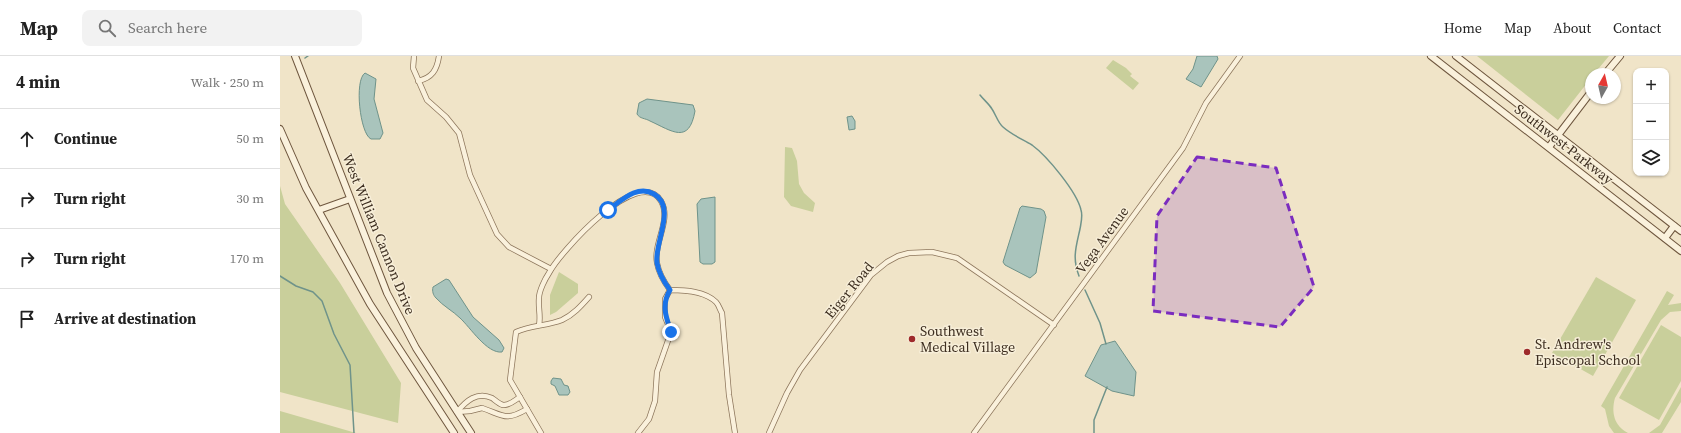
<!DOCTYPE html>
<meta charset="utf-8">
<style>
:root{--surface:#fff;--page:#f2f2f2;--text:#222;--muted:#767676;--line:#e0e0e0}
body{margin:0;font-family:"Source Serif 4",serif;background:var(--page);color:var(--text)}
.controls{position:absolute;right:12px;top:12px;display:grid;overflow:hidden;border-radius:8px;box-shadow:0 1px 3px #0004}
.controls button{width:36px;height:36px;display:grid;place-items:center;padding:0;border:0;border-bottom:1px solid var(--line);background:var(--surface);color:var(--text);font:20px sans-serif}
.compass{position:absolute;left:1305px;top:12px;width:36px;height:36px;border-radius:50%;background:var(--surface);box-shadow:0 1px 3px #0004;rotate:8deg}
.stop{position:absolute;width:12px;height:12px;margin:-9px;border:3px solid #1a73e8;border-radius:50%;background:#fff}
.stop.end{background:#1a73e8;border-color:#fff;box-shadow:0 1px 4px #0008}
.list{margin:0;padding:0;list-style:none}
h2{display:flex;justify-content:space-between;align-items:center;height:52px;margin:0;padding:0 16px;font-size:17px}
h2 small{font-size:13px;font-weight:400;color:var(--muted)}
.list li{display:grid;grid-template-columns:26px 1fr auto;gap:12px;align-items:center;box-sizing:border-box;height:60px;padding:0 16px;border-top:1px solid var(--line)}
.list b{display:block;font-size:15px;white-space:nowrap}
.list em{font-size:13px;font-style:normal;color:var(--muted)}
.icon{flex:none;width:22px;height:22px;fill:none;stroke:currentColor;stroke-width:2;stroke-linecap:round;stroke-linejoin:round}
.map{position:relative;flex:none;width:1401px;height:377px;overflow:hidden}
header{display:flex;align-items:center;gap:24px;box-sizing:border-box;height:56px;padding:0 20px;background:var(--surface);border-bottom:1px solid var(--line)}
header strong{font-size:19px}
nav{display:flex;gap:22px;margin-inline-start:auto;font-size:14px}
.search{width:280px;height:36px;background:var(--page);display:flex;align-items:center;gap:10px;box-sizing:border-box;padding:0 14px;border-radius:8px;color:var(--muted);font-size:15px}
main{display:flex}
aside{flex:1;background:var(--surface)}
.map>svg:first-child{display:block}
.green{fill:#c9cf9b}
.water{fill:#a9c4bc;stroke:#6f938a}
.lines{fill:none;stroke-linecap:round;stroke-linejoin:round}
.stream{stroke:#6f938a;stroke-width:1.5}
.street-casing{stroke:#8d765c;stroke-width:6}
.secondary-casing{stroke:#6f573f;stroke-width:8}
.street{stroke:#faf1dc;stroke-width:4.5}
.secondary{stroke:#faf1dc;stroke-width:6}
.route{stroke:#1a73e8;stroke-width:5}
.marked{fill:#7b2cbf;fill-opacity:0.2;stroke:#7b2cbf;stroke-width:3;stroke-dasharray:8 5;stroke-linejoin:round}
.poi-dot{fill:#9e2a2b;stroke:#f7eed8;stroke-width:1.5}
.labels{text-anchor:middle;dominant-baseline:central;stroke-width:3;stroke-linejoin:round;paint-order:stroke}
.street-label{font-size:14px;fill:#3d2e20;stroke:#f7eed8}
.poi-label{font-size:14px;fill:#3d2e20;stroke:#f7eed8;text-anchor:start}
</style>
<header>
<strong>Map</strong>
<div class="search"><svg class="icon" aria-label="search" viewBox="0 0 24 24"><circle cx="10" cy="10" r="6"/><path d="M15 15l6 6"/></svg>Search here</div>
<nav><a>Home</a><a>Map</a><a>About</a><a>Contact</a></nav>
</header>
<main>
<aside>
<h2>4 min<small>Walk · 250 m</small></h2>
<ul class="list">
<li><svg class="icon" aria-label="ahead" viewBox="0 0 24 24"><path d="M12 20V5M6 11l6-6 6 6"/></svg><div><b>Continue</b></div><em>50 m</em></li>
<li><svg class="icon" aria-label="right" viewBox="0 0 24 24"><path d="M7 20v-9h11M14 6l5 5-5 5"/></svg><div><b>Turn right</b></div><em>30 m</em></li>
<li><svg class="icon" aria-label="right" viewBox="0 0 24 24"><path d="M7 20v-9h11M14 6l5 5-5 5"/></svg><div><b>Turn right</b></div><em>170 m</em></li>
<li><svg class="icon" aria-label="arrive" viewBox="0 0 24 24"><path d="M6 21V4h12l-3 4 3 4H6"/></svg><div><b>Arrive at destination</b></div></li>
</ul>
</aside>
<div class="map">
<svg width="1401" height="377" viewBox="0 0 1401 377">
<rect width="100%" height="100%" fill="#f0e4c8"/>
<g class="green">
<path d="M1197,0H1329L1314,18H1311V22L1278,64Z"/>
<path d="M833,4L846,12L852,18L850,20L859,27L853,34L826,12Z"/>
<path d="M505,91L512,92L517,105L519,128L524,137L535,147L533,156L511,150L504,141Z"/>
<path d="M0,130L5,148L60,227L121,327L118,367L0,336Z"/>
<path d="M279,216L298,228V237L276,256L270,259V239Z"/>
<path d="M1316,221L1356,244L1313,320L1272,297Z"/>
<path d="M1387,235L1394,239L1388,249L1401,247V255L1390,256L1381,264L1335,342C1331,356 1334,370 1348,377H1334L1329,370L1325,353L1321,350Z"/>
<path d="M1381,269L1401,281V325L1379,364L1339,342Z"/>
<path d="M1401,331V346L1382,377H1369L1380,369Z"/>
<path d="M0,355L76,377H0Z"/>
</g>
<g class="water">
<path d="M917,0H937L938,3L921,31L906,23L913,13Z"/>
<path d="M85,17L96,23L94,43L103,77L100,83H91C80,78 74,24 85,17Z"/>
<path d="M367,43L413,49L415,55C409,89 392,75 370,65C365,62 360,63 357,58L359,47Z"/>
<path d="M572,60L575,65V73L569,74L567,61Z"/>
<path d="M435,141V206L432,208H423L420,206L417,148L421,143Z"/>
<path d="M742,150L761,153L764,155L766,161L756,217L750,222L725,209L723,206L740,152Z"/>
<path d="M166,223L169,224L193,261L219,284L224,292L222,296C207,298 190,271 180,262C173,255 163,250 156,242C153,239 152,235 153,231Z"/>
<path d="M835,285L856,316L854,340L832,335L805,320L821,289Z"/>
<path d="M273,322L281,323L284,329L288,330L290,336L288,339H279L275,330L271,328V325Z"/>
</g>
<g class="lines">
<g class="stream">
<path d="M25,2L28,0"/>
<path d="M700,39C704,44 709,48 712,53C716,59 718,67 723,71C732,79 742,83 752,89C767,100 797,136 801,154C803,160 801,167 800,173C796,191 792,202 799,220"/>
<path d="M0,220L16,230L33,236L42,245L54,278L70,309L74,377"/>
<path d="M805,234L820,267L826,288"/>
<path d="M814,377V364L827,331"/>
</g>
<defs>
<g id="street">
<path d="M134,0L133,12L147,44L166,61L179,77L190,119L217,178L229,191L271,213"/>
<path d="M138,25C152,22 157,14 159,0"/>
<path d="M259,269C261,260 258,252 259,242C259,235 265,223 269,217C280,196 359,108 381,145C392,164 373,187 377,207C379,218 384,226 390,234"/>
<path d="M177,356L190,355L202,352C223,359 225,366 247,353"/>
<path d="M177,356C186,345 197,335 212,342C215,344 219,348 223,349C229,350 235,344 240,341"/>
<path d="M261,377L230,324L236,276C251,269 267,270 282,264C293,259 301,250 309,241"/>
<path d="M358,377L369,363L375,345L377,316L391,276L385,261V243L390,234C405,234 425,235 436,246C439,249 440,254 442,257L449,339L455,377"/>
<path d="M489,377L507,337L520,314L591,219L607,206L618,200L629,197L652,196L677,202L774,269"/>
<path d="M694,377L903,92L926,47L960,0"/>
</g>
<g id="secondary">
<path d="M15,0L107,237L136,292L191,377"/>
<path d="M1151,0L1401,195"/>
<path d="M1176,0L1401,175"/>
<path d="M1325,18L1340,0"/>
<path d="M0,73L26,132L90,248L174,377"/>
<path d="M1269,91L1311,36"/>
<path d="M39,154L70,143"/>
<path d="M1385,182L1394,170"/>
</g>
</defs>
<use href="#street" class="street-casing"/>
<use href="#secondary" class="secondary-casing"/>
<use href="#street" class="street"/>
<use href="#secondary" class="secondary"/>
</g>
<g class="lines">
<path class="route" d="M328,154C341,145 357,128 374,138C397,151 374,187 377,207C379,218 384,226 390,234C381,249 386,261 391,276"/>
</g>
<path class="marked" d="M917,101L996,112L1034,231L1000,271L873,255L877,160Z"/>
<g class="poi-dot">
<circle cx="632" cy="283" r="4"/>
<circle cx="1247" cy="296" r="4"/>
</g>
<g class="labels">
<g class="street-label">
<text transform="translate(1284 88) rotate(38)">Southwest Parkway</text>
<text transform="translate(99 178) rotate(68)">West William Cannon Drive</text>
<text transform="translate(822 184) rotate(-54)">Vega Avenue</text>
<text transform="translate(569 234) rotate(-51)">Eiger Road</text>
</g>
<g class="poi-label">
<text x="640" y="275">Southwest<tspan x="640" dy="16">Medical Village</tspan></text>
<text x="1255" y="288">St. Andrew's<tspan x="1255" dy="16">Episcopal School</tspan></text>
</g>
</g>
</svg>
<div class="controls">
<button>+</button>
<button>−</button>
<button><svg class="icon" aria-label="layers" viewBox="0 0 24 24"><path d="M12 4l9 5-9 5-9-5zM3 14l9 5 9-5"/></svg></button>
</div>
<svg class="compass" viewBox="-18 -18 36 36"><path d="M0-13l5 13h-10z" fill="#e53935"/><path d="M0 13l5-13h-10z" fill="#767676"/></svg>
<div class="stop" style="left:328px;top:154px"></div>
<div class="stop end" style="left:391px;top:276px"></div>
</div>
</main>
